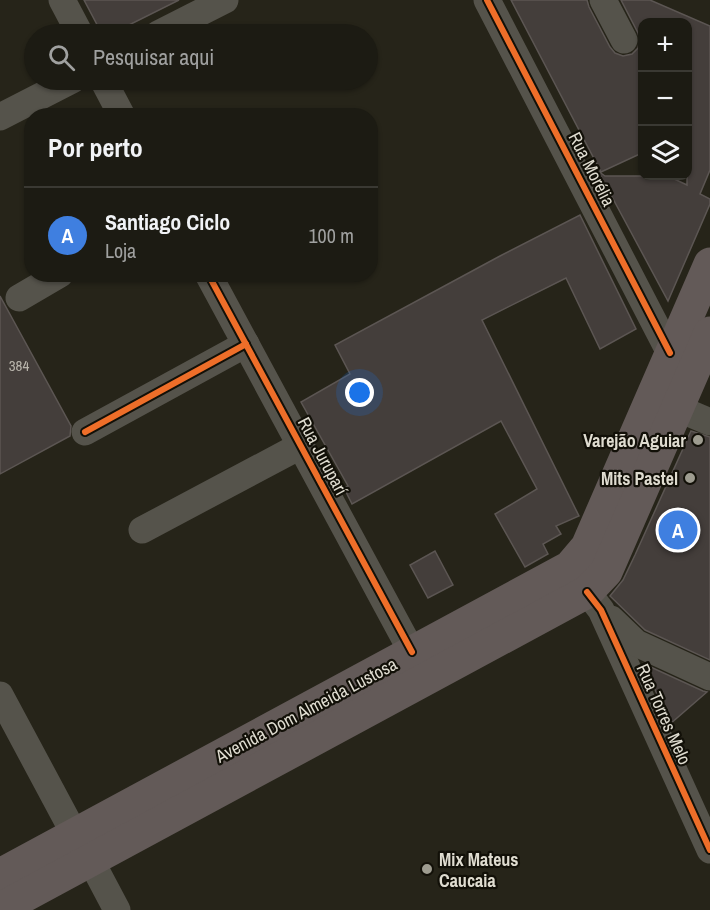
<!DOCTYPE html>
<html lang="pt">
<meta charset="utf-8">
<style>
:root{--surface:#1c1b13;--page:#25241c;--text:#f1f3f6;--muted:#a0a1a0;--line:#3a3933;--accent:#9e9c90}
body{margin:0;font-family:"Archivo Narrow",sans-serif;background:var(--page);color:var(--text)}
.controls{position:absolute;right:18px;top:18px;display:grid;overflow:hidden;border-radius:12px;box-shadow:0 2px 4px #0004}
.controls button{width:54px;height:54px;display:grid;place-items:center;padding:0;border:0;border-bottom:2px solid var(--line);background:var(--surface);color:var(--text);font:30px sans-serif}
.you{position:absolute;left:360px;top:393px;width:21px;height:21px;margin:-15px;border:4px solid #fff;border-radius:50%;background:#1a73e8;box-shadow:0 0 0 9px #1a73e833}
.badge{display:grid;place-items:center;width:39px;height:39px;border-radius:50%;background:var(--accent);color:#fff;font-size:20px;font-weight:700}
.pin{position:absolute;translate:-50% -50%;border:3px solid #fff;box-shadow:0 2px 6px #0006}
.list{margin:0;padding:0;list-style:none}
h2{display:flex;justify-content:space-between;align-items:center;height:78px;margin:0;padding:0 24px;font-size:26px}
h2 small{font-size:20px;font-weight:400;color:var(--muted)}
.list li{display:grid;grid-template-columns:39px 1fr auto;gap:18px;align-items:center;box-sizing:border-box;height:96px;padding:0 24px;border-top:2px solid var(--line)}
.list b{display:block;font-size:22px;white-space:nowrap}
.list p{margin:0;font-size:20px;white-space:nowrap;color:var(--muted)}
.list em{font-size:20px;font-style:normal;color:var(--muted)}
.icon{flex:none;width:33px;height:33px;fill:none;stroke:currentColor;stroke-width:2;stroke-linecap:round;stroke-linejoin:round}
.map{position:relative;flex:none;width:710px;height:910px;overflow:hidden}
.search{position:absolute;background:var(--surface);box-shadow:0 2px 4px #0004;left:24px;top:24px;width:354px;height:66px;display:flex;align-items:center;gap:15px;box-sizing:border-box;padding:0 21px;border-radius:33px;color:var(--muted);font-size:22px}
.panel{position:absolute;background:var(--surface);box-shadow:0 2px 4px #0004;left:24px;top:108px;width:354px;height:174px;border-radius:24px}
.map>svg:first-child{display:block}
.building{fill:#443e3b;stroke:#5c5653;stroke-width:1.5}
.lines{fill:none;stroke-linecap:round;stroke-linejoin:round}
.minor{stroke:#55534b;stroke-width:27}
.major{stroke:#635a58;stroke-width:33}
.cycleway-casing{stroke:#121008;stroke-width:10}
.cycleway{stroke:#ee6e29;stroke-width:6}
.poi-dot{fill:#9e9c90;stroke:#121008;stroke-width:2}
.labels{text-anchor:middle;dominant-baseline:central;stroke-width:4.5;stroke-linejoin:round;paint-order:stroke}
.number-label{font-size:15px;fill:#b8b4ab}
.street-label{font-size:18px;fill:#dfdcd0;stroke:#121008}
.poi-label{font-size:18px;font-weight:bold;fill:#dfdcd0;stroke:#121008;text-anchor:end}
</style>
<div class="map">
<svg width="710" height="910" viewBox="0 0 710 910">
<rect width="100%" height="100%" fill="#262419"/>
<g class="building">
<path d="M84,0H179L111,34H102Z"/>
<path d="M511,0H587L589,7L610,47L615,53L623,56L632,54L638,48L640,40L638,33L621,0H650L710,26V170L700,194L710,199V204L668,301L598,171L605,176H668L687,185V22H642V153L601,172Z"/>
<path d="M580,215L636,329L600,349L566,278L482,320L579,516L556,526L561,534L543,544L548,554L525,567L495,514L537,489L501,421L352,504L344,488L348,486L301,402L350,374L335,345L500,256Z"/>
<path d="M0,296L71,426L70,436L0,474Z"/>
<path d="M691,431L710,437V660L645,630L610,596L623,580L635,555Z"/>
<path d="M435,551L453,585L428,598L410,565Z"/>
<path d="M644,664L703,691L707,692L670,724Z"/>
</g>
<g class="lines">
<g class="minor">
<path d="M62,0L80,34"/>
<path d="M487,0L670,353"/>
<path d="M603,0L624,40"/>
<path d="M158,34L225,0"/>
<path d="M103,80L122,116"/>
<path d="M0,117L72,80"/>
<path d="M208,274L412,652"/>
<path d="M19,298L60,274"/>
<path d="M677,408L710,422"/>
<path d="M85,432L246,344"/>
<path d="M142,530L300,446"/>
<path d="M587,592L601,610L710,850"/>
<path d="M611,619L636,643L710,677"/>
<path d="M0,695L75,835"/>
<path d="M90,859L117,910"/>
</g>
<g class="major">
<path d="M0,875L570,567L587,547L710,264"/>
<path d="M0,909L587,592L606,572L710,333"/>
</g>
<defs>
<g id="cycleway">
<path d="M487,0L670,353"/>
<path d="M208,274L412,652"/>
<path d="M85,432L246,344"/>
<path d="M587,592L601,610L710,850"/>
</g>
</defs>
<use href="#cycleway" class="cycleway-casing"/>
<use href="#cycleway" class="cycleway"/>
</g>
<g class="poi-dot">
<circle cx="698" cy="440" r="6"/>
<circle cx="690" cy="478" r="6"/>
<circle cx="427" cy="869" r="6"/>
</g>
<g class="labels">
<g class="number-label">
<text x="19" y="365">384</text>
</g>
<g class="street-label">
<text transform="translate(592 169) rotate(63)">Rua Morélia</text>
<text transform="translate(323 456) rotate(62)">Rua Juruparí</text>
<text transform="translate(306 710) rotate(-28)">Avenida Dom Almeida Lustosa</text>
<text transform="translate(664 714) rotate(66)">Rua Torres Melo</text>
</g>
<g class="poi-label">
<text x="686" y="440">Varejão Aguiar</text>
<text x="678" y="478">Mits Pastel</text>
<text x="439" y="859" text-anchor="start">Mix Mateus<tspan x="439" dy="21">Caucaia</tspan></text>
</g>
</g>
</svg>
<div class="controls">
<button>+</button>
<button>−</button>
<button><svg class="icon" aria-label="layers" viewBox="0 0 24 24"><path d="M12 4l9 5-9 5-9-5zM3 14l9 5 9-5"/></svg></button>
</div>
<div class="you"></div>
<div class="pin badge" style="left:678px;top:530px;background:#3f7fe0">A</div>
<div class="search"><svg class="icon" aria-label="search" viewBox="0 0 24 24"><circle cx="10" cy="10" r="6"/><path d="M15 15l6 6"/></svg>Pesquisar aqui</div>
<section class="panel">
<h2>Por perto<small></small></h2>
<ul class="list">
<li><span class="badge" style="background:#3f7fe0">A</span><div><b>Santiago Ciclo</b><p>Loja</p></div><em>100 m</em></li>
</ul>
</section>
</div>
